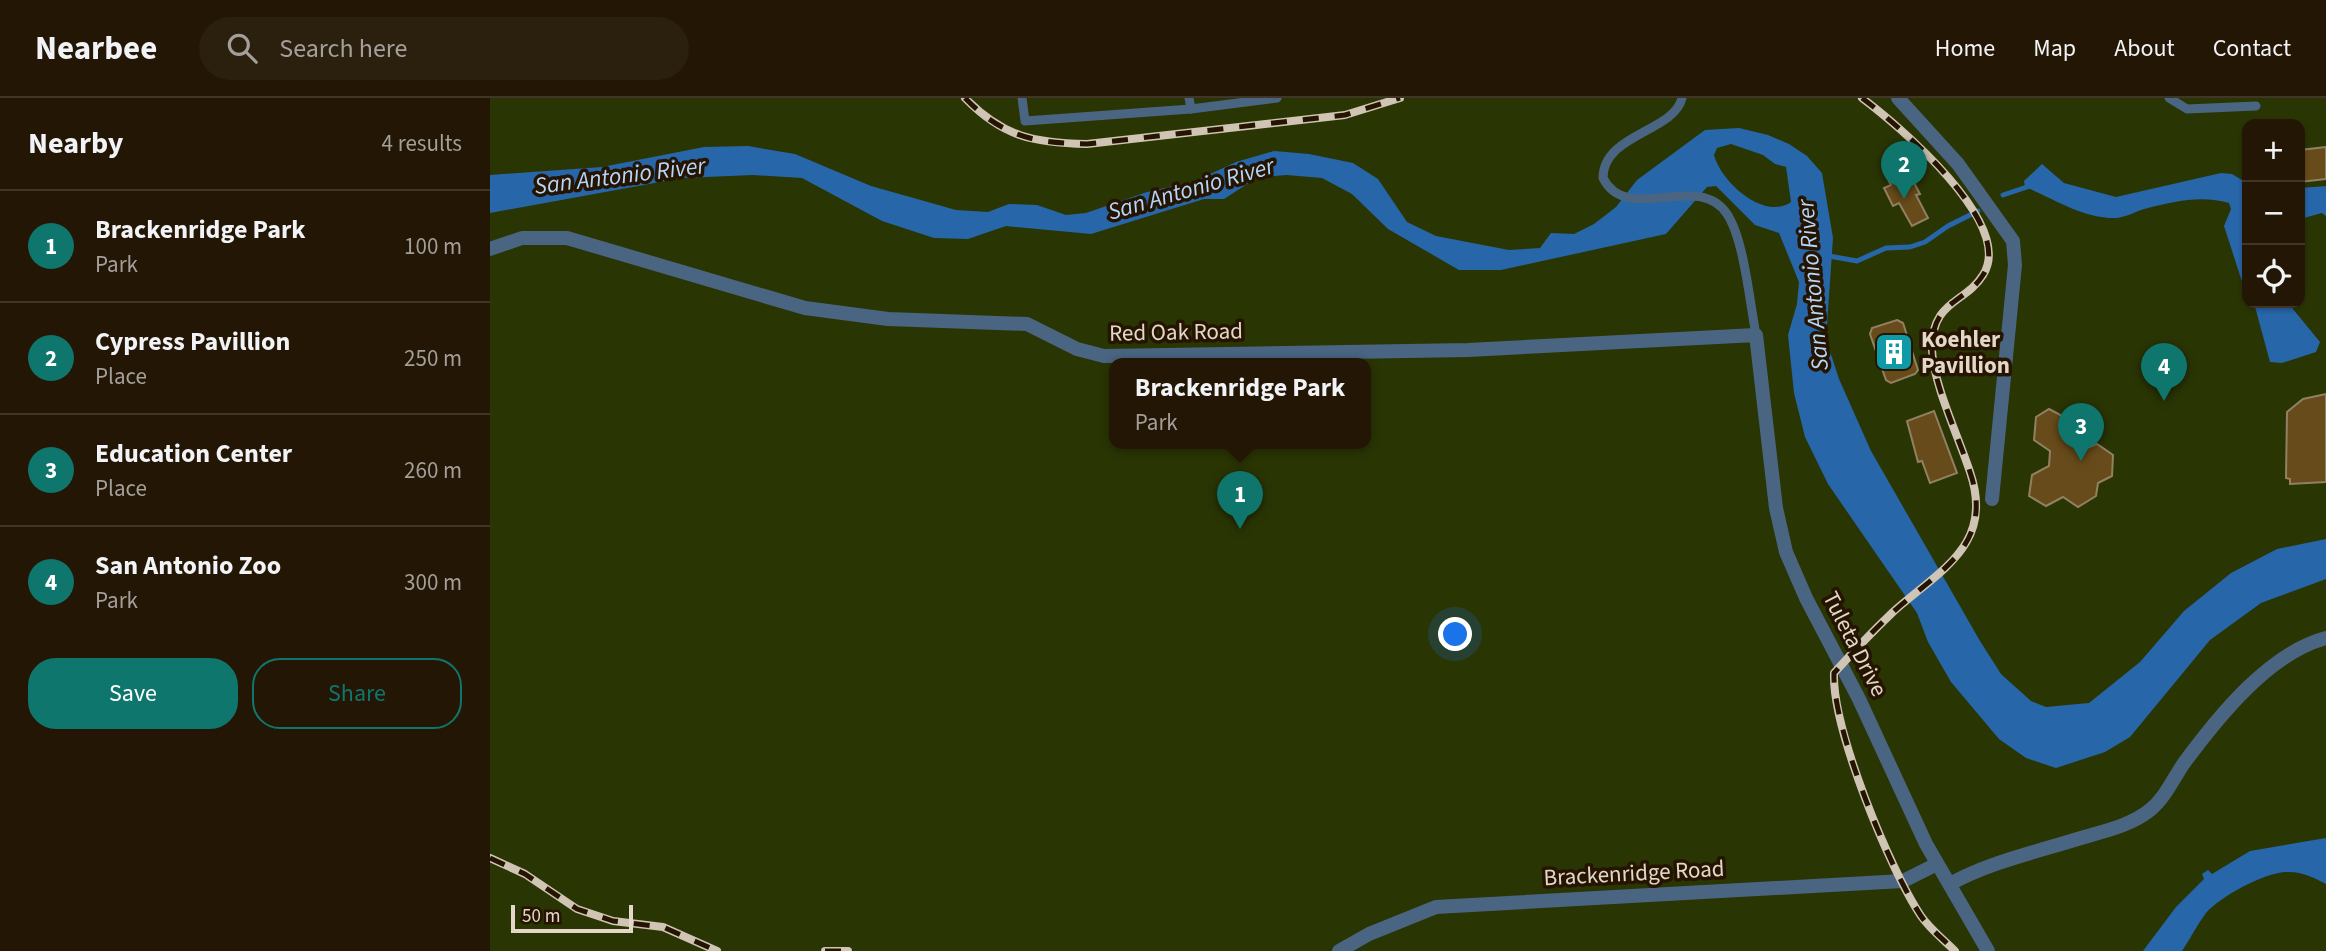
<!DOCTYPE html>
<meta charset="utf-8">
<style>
:root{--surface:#231604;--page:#2b1f0e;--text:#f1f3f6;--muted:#a39f9a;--line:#403526;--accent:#0f766e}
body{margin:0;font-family:"Source Sans 3",sans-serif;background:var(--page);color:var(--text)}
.controls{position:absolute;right:21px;top:21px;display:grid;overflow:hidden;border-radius:14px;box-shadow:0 2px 5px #0004}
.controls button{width:63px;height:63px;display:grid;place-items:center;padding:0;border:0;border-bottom:2px solid var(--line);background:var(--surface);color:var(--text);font:35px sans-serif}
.scale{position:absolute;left:21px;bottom:18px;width:122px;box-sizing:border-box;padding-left:7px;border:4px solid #e3d7c9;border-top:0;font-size:19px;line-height:24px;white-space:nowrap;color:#e3d7c9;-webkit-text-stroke:5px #251400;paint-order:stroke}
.you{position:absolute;left:966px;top:537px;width:24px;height:24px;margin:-18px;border:5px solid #fff;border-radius:50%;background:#1a73e8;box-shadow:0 0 0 10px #1a73e833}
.badge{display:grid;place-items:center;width:46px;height:46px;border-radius:50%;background:var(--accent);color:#fff;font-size:23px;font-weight:700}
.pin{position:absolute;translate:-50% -58px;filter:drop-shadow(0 2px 4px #0008)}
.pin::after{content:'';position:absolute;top:37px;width:24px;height:21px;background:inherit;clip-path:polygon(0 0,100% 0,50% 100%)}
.popup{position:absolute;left:619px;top:260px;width:262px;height:91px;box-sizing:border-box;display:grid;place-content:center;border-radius:14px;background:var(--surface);filter:drop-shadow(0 2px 5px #0005);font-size:23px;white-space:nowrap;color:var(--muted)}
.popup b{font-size:26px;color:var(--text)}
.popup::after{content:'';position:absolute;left:50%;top:100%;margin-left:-14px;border:14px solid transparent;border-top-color:var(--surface)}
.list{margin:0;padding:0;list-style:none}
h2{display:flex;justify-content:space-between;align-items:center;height:91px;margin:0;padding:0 28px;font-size:30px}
h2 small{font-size:23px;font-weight:400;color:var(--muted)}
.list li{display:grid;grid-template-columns:46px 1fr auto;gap:21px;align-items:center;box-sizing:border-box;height:112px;padding:0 28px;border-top:2px solid var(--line)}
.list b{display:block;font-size:26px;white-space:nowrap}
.list p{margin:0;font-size:23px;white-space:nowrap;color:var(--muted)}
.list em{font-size:23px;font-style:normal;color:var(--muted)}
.actions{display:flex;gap:14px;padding:21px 28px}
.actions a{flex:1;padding:16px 0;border:2px solid var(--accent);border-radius:28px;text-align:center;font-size:24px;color:var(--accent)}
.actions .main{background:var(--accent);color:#fff}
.icon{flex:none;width:38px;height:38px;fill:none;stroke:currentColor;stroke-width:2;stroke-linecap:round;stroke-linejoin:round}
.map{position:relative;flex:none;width:1836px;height:853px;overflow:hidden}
header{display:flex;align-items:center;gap:42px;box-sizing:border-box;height:98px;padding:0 35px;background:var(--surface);border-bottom:2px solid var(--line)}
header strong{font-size:33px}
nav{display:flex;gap:38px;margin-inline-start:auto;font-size:24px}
.search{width:490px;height:63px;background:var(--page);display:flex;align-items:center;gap:18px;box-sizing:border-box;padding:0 24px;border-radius:38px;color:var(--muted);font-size:26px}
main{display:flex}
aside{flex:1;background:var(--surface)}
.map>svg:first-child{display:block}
.green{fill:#2a3504;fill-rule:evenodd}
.water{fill:#2766a9;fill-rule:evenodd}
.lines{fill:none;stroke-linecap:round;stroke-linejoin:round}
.stream{stroke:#2766a9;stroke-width:5}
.building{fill:#684b1a;stroke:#928063;stroke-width:2}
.lane{stroke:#4a6582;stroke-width:9}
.street{stroke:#4a6582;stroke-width:14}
.rail-casing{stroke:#d0c4b4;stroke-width:8}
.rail{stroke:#251400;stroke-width:5;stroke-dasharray:16;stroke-linecap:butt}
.labels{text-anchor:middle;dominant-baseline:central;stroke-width:7;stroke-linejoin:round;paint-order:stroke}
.street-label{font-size:23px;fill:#e3d7c9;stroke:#251400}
.poi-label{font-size:23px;font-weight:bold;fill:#e3d7c9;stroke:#251400;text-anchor:start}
.water-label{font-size:24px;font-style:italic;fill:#b5d5fa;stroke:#251400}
</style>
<header>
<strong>Nearbee</strong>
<div class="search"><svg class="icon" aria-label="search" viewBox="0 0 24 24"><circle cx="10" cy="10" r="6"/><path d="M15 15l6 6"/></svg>Search here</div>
<nav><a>Home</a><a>Map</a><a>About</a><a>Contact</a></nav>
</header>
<main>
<aside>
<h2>Nearby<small>4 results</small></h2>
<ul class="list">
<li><span class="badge">1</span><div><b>Brackenridge Park</b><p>Park</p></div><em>100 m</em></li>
<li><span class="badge">2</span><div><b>Cypress Pavillion</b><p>Place</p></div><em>250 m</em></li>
<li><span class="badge">3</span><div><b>Education Center</b><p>Place</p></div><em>260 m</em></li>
<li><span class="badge">4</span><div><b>San Antonio Zoo</b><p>Park</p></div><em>300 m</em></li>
</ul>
<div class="actions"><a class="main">Save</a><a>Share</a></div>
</aside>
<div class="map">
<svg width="1836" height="853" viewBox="0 0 1836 853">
<rect width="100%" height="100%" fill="#2f1d05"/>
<path class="green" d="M0,0H1836V853H0ZM1757,26H1810V205H1757ZM624,265H876V345H624Z"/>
<g class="water">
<path d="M1249,30L1278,37L1299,46L1317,58L1332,75L1343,140L1336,241L1349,281L1381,353L1490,543L1511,576L1541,603L1556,609L1599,605L1650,564L1694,513L1741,475L1787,451L1836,441V481L1771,505L1720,542L1640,639L1615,654L1566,670L1536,660L1509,641L1461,584L1438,544L1427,515L1338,386L1315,339L1304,295L1298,237L1307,206L1309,184L1289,135L1265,127L1226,88L1217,89L1176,136L1011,172H969L898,131L862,96L832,80L797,77L768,79L734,101H714L601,136L516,128L478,141L444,140L392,123L312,80L263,77L192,80L0,115V77L112,69L214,49L258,48L305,56L381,88L466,112L498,114L519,106L547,107L576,117L596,115L657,94L705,83L746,64L784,53L819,56L863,65L888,81L917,124L946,138L1019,152L1050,150L1061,135L1084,136L1104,126L1126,109L1147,82L1215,32ZM1241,46L1273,57L1285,66L1296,69L1301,104C1274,123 1231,84 1224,57L1227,50Z"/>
<path d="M1552,66L1574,85L1626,99L1731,75L1742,76L1757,85V199L1734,128L1741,111L1739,105C1713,97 1685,103 1658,110C1648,112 1637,119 1627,120C1593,121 1565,101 1535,89L1534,83Z"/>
<path d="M1836,88V118L1832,115L1810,121V90Z"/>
<path d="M1764,205H1798L1830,244L1826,254L1792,265L1780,264Z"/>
<path d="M1836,740V786C1824,780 1813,774 1799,774C1778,772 1729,799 1716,815C1707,827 1700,841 1692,853H1653L1686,809L1714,781L1712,776L1718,772L1722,776L1760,753Z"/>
</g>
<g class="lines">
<g class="stream">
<path d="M1513,97L1540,88"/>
<path d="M1339,158L1367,163L1396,150L1420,149L1435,144L1458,128L1488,113"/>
</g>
</g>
<g class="building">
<path d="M1836,49V81L1810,84V52Z"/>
<path d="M1412,70L1417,78L1420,77L1430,96L1426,97L1438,120L1422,128L1409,105L1403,108L1394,90L1401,87L1396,78Z"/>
<path d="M1407,222L1413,225L1428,272L1425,276L1401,285L1396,282L1380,236L1382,230Z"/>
<path d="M1836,296V384L1800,386V381L1796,380L1797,314L1813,301Z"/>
<path d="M1559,311L1582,323L1581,341L1592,352L1607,346L1623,357L1622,378L1608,385L1606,398L1588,409L1573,399L1556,408L1539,398L1542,377L1559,368L1560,353L1544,342L1546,319Z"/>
<path d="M1444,313L1467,375L1440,385L1432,363L1428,364L1417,323Z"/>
</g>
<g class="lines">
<g class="lane">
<path d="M532,0L535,23L701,11"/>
<path d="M699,0L701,11L787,0"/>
<path d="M1192,0C1184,34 1113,36 1113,80C1137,128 1208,72 1237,116C1254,141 1260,206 1266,237"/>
<path d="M1679,0L1697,11L1766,8"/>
</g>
<g class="street">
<path d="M1408,0L1468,66L1523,143L1525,167L1502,401"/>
<path d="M0,151L32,140H77L315,210L398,221L537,226L587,251L614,258L978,252L1266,237L1286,410L1296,454L1316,500L1369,601L1436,746L1498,853"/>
<path d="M1460,786C1500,764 1546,754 1591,740C1614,733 1640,728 1660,712C1675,700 1683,681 1694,665C1728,619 1779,555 1836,540"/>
<path d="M849,853L879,836L946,809L1413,783L1447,766"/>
</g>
<defs>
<g id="rail">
<path d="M475,0C513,39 544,45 597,46L855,17L910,0"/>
<path d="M1372,0C1408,27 1526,126 1493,177C1475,206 1441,202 1442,252C1443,285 1469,340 1480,374C1505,447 1450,472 1403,514C1383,533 1363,554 1344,575C1342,630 1399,770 1431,818C1440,831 1454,842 1465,853"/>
<path d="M0,760L35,776L87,811L123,823L173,829L227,853"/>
<path d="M335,853H358"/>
</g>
</defs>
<use href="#rail" class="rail-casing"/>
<use href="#rail" class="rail"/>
</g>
<defs>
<symbol id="building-square" viewBox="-11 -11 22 22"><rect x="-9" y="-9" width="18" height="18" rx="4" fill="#0f9aa8" stroke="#251400"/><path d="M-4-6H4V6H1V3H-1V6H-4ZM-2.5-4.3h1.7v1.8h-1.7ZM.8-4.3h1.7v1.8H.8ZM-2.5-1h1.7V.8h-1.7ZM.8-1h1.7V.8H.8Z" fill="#fff"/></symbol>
</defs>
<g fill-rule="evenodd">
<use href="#building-square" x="1382" y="232" width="44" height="44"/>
</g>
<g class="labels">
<g class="street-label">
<text transform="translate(686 234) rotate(-1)">Red Oak Road</text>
<text transform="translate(1365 546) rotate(63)">Tuleta Drive</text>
<text transform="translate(1144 775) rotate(-3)">Brackenridge Road</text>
</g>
<g class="poi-label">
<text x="1431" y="241">Koehler<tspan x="1431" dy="26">Pavillion</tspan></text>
</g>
<g class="water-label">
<text transform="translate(130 78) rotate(-7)">San Antonio River</text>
<text transform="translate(701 91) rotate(-16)">San Antonio River</text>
<text transform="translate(1323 187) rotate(-95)">San Antonio River</text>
</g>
</g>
</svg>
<div class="controls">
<button>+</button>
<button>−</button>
<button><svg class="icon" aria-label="locate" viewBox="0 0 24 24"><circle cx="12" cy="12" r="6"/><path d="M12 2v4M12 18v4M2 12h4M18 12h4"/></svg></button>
</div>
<div class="scale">50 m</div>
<div class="you"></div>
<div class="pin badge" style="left:750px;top:431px">1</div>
<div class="popup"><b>Brackenridge Park</b>Park</div>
<div class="pin badge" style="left:1414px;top:101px">2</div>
<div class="pin badge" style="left:1591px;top:363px">3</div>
<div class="pin badge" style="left:1674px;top:303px">4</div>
</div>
</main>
